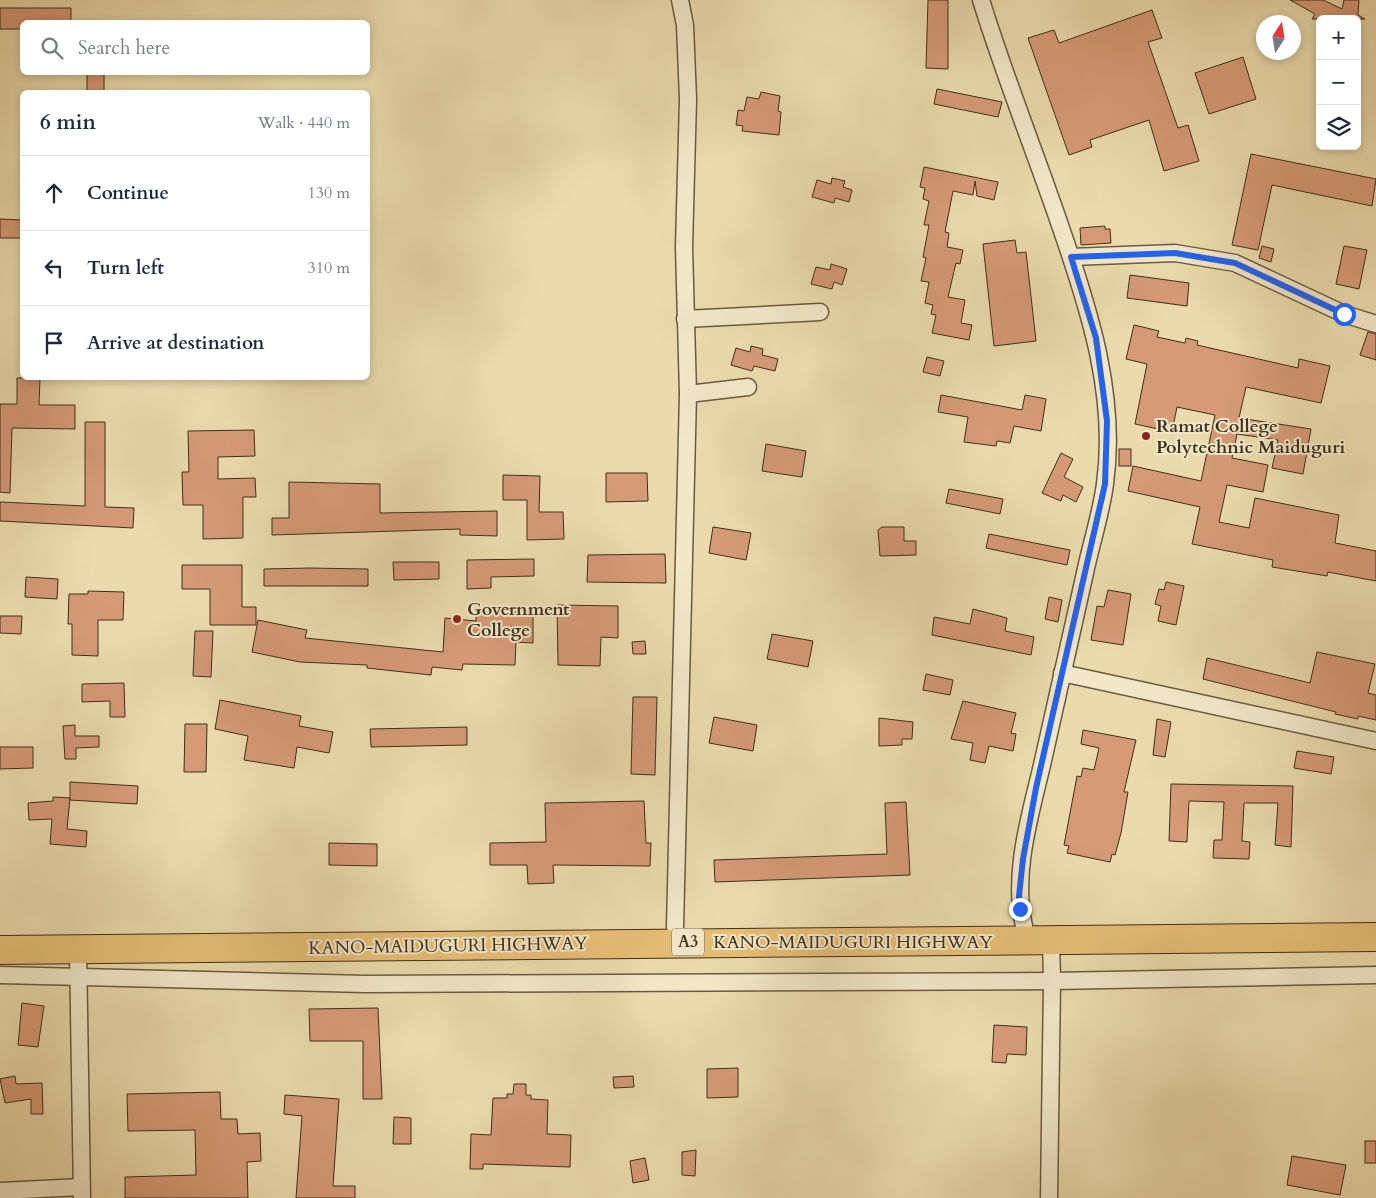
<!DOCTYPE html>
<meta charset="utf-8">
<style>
:root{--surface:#fff;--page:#f6f6f7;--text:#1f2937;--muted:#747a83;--line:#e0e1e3}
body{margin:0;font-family:Cardo,serif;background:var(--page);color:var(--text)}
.controls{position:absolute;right:15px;top:15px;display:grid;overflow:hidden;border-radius:8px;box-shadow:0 2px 8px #0003}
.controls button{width:45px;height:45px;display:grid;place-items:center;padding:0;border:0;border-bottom:1px solid var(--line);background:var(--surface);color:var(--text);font:25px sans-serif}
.compass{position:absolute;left:1256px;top:15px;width:45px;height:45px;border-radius:50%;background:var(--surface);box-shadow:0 2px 8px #0003;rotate:12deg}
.stop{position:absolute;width:15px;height:15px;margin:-11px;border:4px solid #2563eb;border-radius:50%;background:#fff}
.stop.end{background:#2563eb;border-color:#fff;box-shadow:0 1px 5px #0008}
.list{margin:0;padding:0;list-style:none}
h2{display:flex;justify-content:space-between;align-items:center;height:65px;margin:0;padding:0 20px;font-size:21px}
h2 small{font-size:16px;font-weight:400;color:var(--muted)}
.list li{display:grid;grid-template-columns:32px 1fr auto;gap:15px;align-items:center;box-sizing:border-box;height:75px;padding:0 20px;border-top:1px solid var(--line)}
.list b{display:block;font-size:19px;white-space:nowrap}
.list em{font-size:16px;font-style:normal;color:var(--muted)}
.icon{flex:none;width:28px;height:28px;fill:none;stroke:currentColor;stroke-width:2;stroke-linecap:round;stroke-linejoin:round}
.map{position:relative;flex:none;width:1376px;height:1198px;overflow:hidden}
.search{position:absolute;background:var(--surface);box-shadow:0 2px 8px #0003;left:20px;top:20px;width:350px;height:55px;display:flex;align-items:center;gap:12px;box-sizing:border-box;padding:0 18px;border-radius:8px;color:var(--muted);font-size:19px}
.panel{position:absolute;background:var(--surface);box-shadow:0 2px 8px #0003;left:20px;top:90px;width:350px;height:290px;border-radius:8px}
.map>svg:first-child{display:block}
.building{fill:#d69a77;stroke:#3c301e}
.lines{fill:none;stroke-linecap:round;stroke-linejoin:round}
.minor-casing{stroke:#685b42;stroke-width:19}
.trunk-casing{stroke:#3c301e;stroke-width:30}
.minor{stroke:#f2e8c9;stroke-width:16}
.trunk{stroke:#e6be76;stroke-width:28}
.route{stroke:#2563eb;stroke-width:6}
.poi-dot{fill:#8f2418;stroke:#f2e8c9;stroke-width:2}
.labels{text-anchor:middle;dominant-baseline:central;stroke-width:4;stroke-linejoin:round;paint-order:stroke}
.shield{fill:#f2e8c9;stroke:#736751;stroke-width:1}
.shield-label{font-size:16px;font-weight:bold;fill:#3c301e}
.poi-label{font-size:18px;font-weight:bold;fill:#3c301e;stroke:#f2e8c9;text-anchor:start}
.street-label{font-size:18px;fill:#3c301e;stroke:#f2e8c9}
</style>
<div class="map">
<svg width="1376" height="1198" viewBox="0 0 1376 1198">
<rect width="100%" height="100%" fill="#ebdbac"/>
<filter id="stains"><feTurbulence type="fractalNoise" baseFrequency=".004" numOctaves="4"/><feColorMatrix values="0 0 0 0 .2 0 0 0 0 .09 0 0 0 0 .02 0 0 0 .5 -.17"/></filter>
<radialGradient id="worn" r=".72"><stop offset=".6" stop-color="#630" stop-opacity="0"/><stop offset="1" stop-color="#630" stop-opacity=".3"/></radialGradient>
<g class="building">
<path d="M928,0H948V69L926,68Z"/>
<path d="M1290,0H1323L1342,9L1344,0H1359L1358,15L1365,19H1312L1315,14Z"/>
<path d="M0,8H71V22H22V29H0Z"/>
<path d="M1152,10L1162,38L1148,42L1178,128L1188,125L1199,161L1164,171L1149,120L1090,140L1092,147L1069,155L1028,38L1054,30L1059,43Z"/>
<path d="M1243,57L1256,99L1209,114L1195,73Z"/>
<rect x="87" y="72" width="17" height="20"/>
<path d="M937,89L1002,102L998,117L934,104Z"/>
<path d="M761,92L780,96L778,111L781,112L779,135L742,131L743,126L736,125L738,110L744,111L747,97L759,99Z"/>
<path d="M1251,154L1376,179L1372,206L1272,185L1258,250L1232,245Z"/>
<path d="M924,167L998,182L994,200L977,196L975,181L973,195L953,191L945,232L949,233L947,247L963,250L960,264L956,263L948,297L965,300L961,323L972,325L969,340L932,333L936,315L931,314L933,305L925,303L929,282L921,281L926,258L923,257L929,225H924L929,201L923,199L925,188L920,187Z"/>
<path d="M832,178L845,181L843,187L852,190L849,202L835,198L834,203L812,197L817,180L831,184Z"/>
<path d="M0,219L22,220V238H0Z"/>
<path d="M1105,226V229H1110L1111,243L1081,245L1080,228Z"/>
<path d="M1015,240L1017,253L1026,252L1036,341L994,346L983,244Z"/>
<path d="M1262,246L1274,249L1271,262L1259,258Z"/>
<path d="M1344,246L1367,250L1359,289L1336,284Z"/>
<path d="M831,264L847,269L842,285L834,282L832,289L811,284L816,267L830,270Z"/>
<path d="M1130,275L1189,283L1187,306L1127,298Z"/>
<path d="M1134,325L1159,331L1157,337L1185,343L1186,338L1198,341L1197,345L1298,368L1299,359L1330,366L1321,403L1246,387L1239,418L1311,429L1303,474L1272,468L1278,440L1237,434L1232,458L1268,465L1263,492L1227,485L1219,522L1249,528L1255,498L1339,515L1335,543L1376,551V581L1328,572L1327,576L1272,567L1273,560L1192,544L1200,507L1128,491L1133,466L1201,481L1215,415L1177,407L1172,432L1135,424L1147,364L1126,359Z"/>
<path d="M1368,332L1376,334V360L1360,355Z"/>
<path d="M751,346L763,349L762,355L778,359L775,371L754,366L752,371L731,365L736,348L750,352Z"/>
<path d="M927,357L944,361L940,376L923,372Z"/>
<path d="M17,378H40L39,405H75V429L12,428L10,493L0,492V404H17Z"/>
<path d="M941,395L1022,410L1025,395L1046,399L1041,431L1014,426L1010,443L997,441L996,446L964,442L968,417L938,412Z"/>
<path d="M85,422H105V507L134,508L133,528L0,521V502L85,506Z"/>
<path d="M254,430L255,456L218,457V479L255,478L256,497H243V538L203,539V505H183L182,472H189L188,431Z"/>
<path d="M766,444L806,451L802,477L762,471Z"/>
<rect x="1119" y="449" width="12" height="17"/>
<path d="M1061,453L1073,459L1064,477L1083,487L1076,502L1063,495L1061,501L1042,493Z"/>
<path d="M606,473H647L648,501L606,502Z"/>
<path d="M503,475L540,476L539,512H563L564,539L527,540V500H503Z"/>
<path d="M289,482L380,484V513L497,511V536L460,535V529L272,535V518H289Z"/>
<path d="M949,489L1003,499L1000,514L946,503Z"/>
<path d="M713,527L751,533L746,560L709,553Z"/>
<path d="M882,527H904V541H916V555L880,556L878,530Z"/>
<path d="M989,534L1070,550L1067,565L986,548Z"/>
<path d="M665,554L666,583L587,582L588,555Z"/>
<path d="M534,559V576L491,577V588L467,589V560Z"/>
<path d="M393,562H439V579L394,580Z"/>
<path d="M182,565H242V607H256V625H210V589H182Z"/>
<path d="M309,568L368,569V586H264V569Z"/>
<path d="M26,577L58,579L57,599L25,597Z"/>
<path d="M1166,582L1184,586L1176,625L1158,621L1161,606L1155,604L1159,589L1164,590Z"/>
<path d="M1108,590L1131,594L1123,645L1091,640L1097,606L1104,607Z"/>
<path d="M88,591L124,592L123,620H98V656L72,655V624H68L69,594H88Z"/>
<path d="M1049,597L1062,600L1058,622L1045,619Z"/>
<path d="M557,605L618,606V638L601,637L600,666L558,665Z"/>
<path d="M973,609L1007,618L1005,631L1034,637L1031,655L932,635L934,617L970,624Z"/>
<path d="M476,612H533V643L516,642L515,665L463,664L462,670L432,667L431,675L367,668V665L300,662L252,652L258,620L307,630L305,638L443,652L445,618L476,621Z"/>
<path d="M0,616H22L21,634L0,633Z"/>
<path d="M195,631H213L211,677L193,676Z"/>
<path d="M772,634L813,641L808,667L767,659Z"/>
<path d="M645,641L646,654H633L632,642Z"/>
<path d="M1317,652L1375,664L1368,693L1376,695V720L1358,716V719L1335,714L1336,712L1203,679L1207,658L1310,683Z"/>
<path d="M926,674L953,680L950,695L923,690Z"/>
<path d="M124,683L125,717H110V701L82,702V684Z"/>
<path d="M633,697H657L655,775L631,774Z"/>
<path d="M220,700L301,716L299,726L333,732L329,753L297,747L294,768L244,760L248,736L215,729Z"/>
<path d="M963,701L1016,713L1011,733L1016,734L1013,751L989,746L985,763L970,760L973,743L951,739Z"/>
<path d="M714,717L757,725L753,751L709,743Z"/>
<path d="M879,718L913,722L912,739H902V745L879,746Z"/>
<path d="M1157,719L1171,722L1165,757L1153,755Z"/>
<path d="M185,724H207L206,772H184Z"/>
<path d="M75,725V736H99V747L76,748V759H65L63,726Z"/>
<path d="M467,727V745L371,747L370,729Z"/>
<path d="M1083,730L1136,740L1124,792H1128L1121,833L1115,855L1112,854L1110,862L1067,853L1069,846L1064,845L1077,776L1081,777L1083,768L1094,770L1099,748L1081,744Z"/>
<path d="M0,747H33V768L0,769Z"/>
<path d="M1297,751L1334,757L1331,774L1294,768Z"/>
<path d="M70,782L138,786L137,804L70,800Z"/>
<path d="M1171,784L1293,786L1291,847L1275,845L1278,803H1244L1242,841L1250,842L1249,859L1213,858L1214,840H1222L1224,802L1189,801L1187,842L1169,841Z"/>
<path d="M53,797L70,798L67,829L87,831L86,847L50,844L52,819L29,820L28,803L53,801Z"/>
<path d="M644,801L646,843H651L650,866L553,865L554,883L528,884L527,865H490V843L546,842L545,803Z"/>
<path d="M906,802L910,875L715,882L714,860L887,854L885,803Z"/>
<path d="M329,843L377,844V866L329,865Z"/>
<path d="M22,1003L44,1006L38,1047L18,1045Z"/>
<path d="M378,1008L382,1099H363V1041H310L309,1009Z"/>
<path d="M994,1025L1027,1027L1026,1055L1007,1054L1006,1063L992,1062Z"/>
<path d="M738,1068V1097L707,1098V1069Z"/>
<path d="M15,1076L16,1084L42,1083L43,1114H31V1099L5,1103L0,1079Z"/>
<path d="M633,1076L634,1087L614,1088L613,1077Z"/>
<path d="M514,1084H526V1095H531V1099L548,1100L547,1134L571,1135L570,1167L483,1164V1169H470L471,1134L491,1135L493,1098H507V1094H513Z"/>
<path d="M220,1092L221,1119H237L238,1134L260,1133L261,1161L247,1162L248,1198H125V1177L196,1175L195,1130L128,1131L127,1094Z"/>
<path d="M285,1095L339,1099L333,1186H355V1198H296L302,1116L284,1114Z"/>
<path d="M394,1117L411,1118V1144H393Z"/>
<rect x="1365" y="1141" width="11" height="22"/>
<path d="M696,1150L695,1176L682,1175V1152Z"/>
<path d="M1292,1156L1346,1165L1340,1195L1287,1185Z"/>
<path d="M645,1158L649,1180L633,1183L630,1161Z"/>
</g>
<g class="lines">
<defs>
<g id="minor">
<path d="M981,0C1005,78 1036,154 1062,231C1090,312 1117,397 1105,484C1101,514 1091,544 1085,573C1071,637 1056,701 1042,765C1030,816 1012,874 1024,926"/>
<path d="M1071,257L1175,253L1235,263L1344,314L1376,324"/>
<path d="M685,319L820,312"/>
<path d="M688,394L748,387"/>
<path d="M1062,673L1376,741"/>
<path d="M675,927L688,394L684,247L688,99L685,25L680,0"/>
<path d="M78,949L82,1198"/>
<path d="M0,975L365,984L1052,981L1376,975"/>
<path d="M0,1191L81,1187"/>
<path d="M1049,1198L1052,981L1051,941"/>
</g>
<path id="trunk" d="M0,950L1376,937"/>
</defs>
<use href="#minor" class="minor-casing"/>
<use href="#trunk" class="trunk-casing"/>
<use href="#minor" class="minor"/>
<use href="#trunk" class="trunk"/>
</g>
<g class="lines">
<path class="route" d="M1020,909L1019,896L1023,859L1036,788L1105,484L1107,421L1096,338L1071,257L1175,253L1235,263L1344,314"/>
</g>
<g class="poi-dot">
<circle cx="1146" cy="436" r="5"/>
<circle cx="457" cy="619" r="5"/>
</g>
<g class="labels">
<rect class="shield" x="672" y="928.5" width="32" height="27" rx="4"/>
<g class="shield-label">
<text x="688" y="942">A3</text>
</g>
<g class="poi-label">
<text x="1156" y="426">Ramat College<tspan x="1156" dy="21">Polytechnic Maiduguri</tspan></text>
<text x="467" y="609">Government<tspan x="467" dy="21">College</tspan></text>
</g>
<g class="street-label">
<text x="853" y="942">KANO-MAIDUGURI HIGHWAY</text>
<text transform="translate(448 946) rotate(-1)">KANO-MAIDUGURI HIGHWAY</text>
</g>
</g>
<rect width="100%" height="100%" filter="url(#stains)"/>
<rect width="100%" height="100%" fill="url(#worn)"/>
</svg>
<div class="controls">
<button>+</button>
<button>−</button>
<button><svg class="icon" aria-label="layers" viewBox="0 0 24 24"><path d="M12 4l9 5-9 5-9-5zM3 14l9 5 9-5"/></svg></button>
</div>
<svg class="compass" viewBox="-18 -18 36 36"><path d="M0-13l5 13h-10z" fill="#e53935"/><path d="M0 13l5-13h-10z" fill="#747a83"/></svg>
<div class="stop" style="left:1344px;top:314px"></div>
<div class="stop end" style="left:1020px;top:909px"></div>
<div class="search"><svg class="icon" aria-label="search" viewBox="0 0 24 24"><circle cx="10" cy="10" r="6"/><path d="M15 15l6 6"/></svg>Search here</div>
<section class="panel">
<h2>6 min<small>Walk · 440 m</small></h2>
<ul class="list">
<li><svg class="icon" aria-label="ahead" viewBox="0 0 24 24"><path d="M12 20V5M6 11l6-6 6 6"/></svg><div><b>Continue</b></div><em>130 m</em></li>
<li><svg class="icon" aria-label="left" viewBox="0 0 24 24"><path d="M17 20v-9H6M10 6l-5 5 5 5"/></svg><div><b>Turn left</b></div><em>310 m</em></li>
<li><svg class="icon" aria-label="arrive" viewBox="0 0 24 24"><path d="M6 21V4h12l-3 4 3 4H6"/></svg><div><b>Arrive at destination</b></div></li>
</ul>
</section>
</div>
